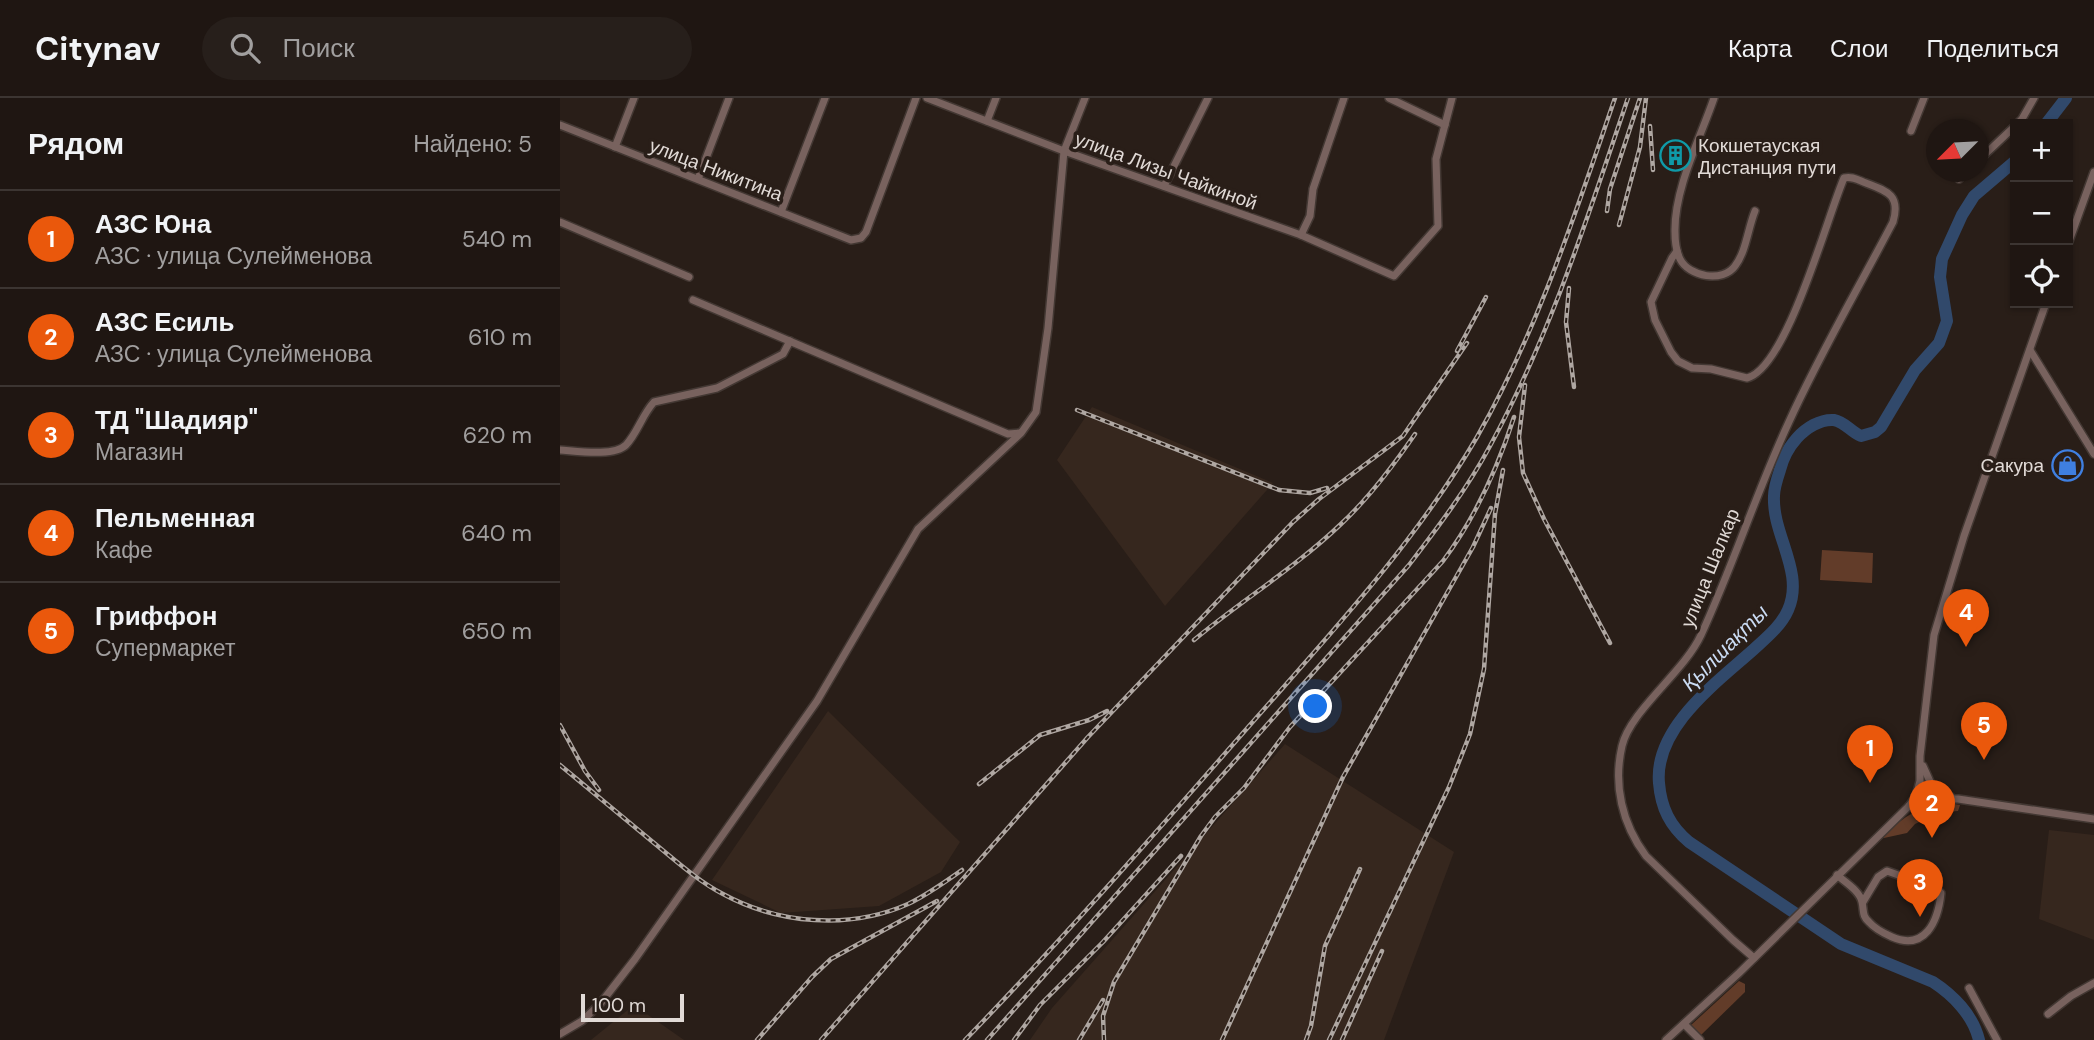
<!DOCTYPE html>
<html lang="ru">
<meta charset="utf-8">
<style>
:root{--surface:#1f1612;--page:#271f1b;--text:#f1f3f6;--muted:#a19f9f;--line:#3c3532;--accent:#ea580c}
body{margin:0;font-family:"DM Sans",sans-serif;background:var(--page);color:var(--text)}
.controls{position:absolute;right:21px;top:21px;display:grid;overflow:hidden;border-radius:0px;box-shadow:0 2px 5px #0004}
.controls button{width:63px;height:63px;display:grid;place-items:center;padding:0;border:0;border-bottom:2px solid var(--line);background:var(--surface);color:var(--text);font:35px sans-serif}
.compass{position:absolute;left:1366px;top:21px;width:63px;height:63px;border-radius:50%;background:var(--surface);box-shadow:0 2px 5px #0004;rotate:246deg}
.scale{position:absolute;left:21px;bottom:18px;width:103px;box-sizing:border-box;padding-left:7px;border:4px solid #e1dad6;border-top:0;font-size:19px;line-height:24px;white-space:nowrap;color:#e1dad6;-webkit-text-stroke:5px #291e18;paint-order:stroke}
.you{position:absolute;left:756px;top:609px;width:24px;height:24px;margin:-18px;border:5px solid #fff;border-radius:50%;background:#1a73e8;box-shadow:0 0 0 10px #1a73e833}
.badge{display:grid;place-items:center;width:46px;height:46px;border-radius:50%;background:var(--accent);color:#fff;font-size:23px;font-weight:700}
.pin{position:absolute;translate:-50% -58px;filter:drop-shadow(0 2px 4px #0008)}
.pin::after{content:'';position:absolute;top:37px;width:24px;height:21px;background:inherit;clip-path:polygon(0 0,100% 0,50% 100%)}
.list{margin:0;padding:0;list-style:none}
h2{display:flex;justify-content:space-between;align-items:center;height:91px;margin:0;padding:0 28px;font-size:30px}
h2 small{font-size:23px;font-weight:400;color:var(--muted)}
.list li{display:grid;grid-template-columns:46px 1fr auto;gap:21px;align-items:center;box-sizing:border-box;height:98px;padding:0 28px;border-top:2px solid var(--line)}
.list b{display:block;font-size:26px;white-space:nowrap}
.list p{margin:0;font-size:23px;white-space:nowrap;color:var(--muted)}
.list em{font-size:23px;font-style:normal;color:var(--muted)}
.icon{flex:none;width:38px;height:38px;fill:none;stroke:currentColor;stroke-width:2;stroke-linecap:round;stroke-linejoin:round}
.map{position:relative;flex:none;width:1534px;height:942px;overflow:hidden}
header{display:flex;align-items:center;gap:42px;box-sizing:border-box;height:98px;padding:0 35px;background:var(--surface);border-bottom:2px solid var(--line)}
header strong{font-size:33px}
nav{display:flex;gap:38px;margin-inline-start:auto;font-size:24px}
.search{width:490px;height:63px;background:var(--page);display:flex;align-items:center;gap:18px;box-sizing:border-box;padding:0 24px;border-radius:38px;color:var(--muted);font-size:26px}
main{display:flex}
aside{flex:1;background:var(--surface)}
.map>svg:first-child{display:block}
.built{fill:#36271e}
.green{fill:#623c29}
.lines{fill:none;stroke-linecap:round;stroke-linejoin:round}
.river{stroke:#31496b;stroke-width:12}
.minor-casing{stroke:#433833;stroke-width:10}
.minor{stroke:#78625e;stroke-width:7}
.rail-casing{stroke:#afa7a2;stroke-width:4.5}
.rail{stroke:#291e18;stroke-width:2;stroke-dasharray:5;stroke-linecap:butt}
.labels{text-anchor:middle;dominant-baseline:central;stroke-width:7;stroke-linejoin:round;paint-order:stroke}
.poi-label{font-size:19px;fill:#e1dad6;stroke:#291e18;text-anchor:start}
.street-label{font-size:19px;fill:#e1dad6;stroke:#291e18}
.water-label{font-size:21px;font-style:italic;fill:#cadbf3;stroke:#291e18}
</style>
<header>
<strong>Citynav</strong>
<div class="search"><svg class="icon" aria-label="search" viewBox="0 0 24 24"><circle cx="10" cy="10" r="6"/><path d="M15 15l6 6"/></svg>Поиск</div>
<nav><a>Карта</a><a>Слои</a><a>Поделиться</a></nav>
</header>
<main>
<aside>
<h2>Рядом<small>Найдено: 5</small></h2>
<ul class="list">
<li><span class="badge">1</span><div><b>АЗС Юна</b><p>АЗС · улица Сулейменова</p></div><em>540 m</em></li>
<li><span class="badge">2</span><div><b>АЗС Есиль</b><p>АЗС · улица Сулейменова</p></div><em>610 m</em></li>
<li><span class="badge">3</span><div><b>ТД &quot;Шадияр&quot;</b><p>Магазин</p></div><em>620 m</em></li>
<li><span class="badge">4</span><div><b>Пельменная</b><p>Кафе</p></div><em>640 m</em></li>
<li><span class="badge">5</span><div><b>Гриффон</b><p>Супермаркет</p></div><em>650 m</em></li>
</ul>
</aside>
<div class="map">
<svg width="1534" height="942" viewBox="0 0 1534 942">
<rect width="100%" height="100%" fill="#291e18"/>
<g class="built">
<path d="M532,309L713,385L605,508L497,362Z"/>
<path d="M268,613L400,744L381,774L319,808L221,815L152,782Z"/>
<path d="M725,646L894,754L824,942H470L492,910Z"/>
<path d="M1489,732L1534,737V842L1479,821Z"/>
<path d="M74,907L124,942H31Z"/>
</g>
<g class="green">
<path d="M1262,452L1313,455L1312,485L1260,482Z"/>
<path d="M1389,705L1400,707L1398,713L1374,715L1372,718L1355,726L1347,735L1324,740L1323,738C1344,718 1361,707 1389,705Z"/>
<path d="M1179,883L1185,886V894L1140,938L1130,928Z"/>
</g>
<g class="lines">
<g class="river">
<path d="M1486,26L1506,0"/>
<path d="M1419,942C1413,917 1393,897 1373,884L1281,846L1129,744C1110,728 1101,710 1099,685C1094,630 1156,585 1193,552C1206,540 1221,528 1228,512C1245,474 1212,437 1214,398C1214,390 1217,381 1220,372C1223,360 1228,350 1237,340C1246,330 1260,321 1274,322C1285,324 1291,334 1301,338L1315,334L1321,329L1355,272L1379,245L1387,223L1380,179L1382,161L1402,117L1414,98L1455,63"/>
</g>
<defs>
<g id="minor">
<path d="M367,0L504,53L741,137L834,178L878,128L876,61L892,0"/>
<path d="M829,0L885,27"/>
<path d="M1154,0C1140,41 1114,91 1115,134C1115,143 1116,153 1120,161C1129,179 1163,185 1175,168C1186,154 1188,130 1195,113"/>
<path d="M427,23L436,0"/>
<path d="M1457,26L1462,21L1474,0"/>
<path d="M0,27L291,142L301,140L306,134L356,0"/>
<path d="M1351,33L1364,0"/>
<path d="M55,49L74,0"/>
<path d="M1419,62L1455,28"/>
<path d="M138,81L169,0"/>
<path d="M1399,81L1407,74"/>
<path d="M604,88L648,0"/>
<path d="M221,114L265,0"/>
<path d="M0,124L129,179"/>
<path d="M741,137L750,118L753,91L784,0"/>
<path d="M1508,146L1534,74"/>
<path d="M1117,153L1112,160L1091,204L1095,222L1111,254L1118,263L1132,270L1151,271L1187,280C1227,270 1267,119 1284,80C1292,78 1298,82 1306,85C1327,93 1341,97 1333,124C1298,191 1259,257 1228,326C1196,395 1173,468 1141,537C1124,574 1070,613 1062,648C1053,687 1062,726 1086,758L1173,842L1194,860"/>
<path d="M133,202L448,336L460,335"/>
<path d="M1470,252L1534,356"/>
<path d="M0,352C16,353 54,359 66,347C78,334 82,317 94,304L157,290L223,256L230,243"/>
<path d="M1363,668L1372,688L1391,699"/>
<path d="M1349,708L1376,701H1398L1534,721"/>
<path d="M1277,777C1285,784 1300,793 1302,804C1304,813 1302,818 1309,824C1315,831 1323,835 1332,839C1365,853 1378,824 1381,795L1375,790L1327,773L1318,779L1303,804"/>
<path d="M1409,890L1437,942"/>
<path d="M1488,916L1511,898L1534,885"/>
<path d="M1124,926L1140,942"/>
<path d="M0,936L22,923L40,906L75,861L257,603L358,431L461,335L476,314L488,230L504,53L525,0"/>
<path d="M1106,942L1179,875L1349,708L1356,698L1360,683V658L1374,537L1404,438L1486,205"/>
</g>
</defs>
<use href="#minor" class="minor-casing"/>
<use href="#minor" class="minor"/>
<defs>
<g id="rail">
<path d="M1090,28L1093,72"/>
<path d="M1047,113L1050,91L1080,0"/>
<path d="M1059,127L1080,49L1086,0"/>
<path d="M1009,190L1006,224L1014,289"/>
<path d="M897,253L926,199"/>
<path d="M965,287L959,339L963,375L984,421L1050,545"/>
<path d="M517,312L719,392L750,395L767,390"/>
<path d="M634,542C682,502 735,470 781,426C809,400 833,368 855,336"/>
<path d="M0,627L25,673L39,692"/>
<path d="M0,667C31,693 63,719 94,745C116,763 138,783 163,796C218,826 290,832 348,806C367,797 385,784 402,772"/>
<path d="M419,686L480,637L529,622L547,613"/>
<path d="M197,942L252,879L271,861L377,803"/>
<path d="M261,942L528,639L733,424L759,401L843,338L907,245"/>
<path d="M405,942C504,840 597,733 690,627C771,535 855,445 917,339C978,232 1015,116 1055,0"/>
<path d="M427,942L849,467C878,429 907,391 930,348C990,238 1028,118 1068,0"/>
<path d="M454,942L480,907L543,844L621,758"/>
<path d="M519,942L543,902"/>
<path d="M544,942L543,918L554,884L641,738L655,719L684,690L730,629L883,463C916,419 937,372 954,319"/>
<path d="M662,942L783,679L913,449L931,410"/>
<path d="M746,942L751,928L765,848L800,771"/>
<path d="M769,942L889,689L910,636L924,571L935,416L943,372"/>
<path d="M782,942L822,853"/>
</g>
</defs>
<use href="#rail" class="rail-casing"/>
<use href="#rail" class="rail"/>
</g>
<defs>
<symbol id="building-ring" viewBox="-11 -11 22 22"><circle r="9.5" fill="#291e18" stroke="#0f9aa8" stroke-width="1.5"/><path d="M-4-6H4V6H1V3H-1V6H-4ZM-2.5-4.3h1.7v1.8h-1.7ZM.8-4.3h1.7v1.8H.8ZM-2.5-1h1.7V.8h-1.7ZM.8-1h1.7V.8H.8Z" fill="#0f9aa8"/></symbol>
<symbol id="shop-ring" viewBox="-11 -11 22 22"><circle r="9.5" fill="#291e18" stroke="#3f7fe0" stroke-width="1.5"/><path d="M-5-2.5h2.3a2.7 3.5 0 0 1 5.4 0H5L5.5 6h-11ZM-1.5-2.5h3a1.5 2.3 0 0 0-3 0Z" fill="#3f7fe0"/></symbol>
</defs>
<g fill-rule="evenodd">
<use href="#building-ring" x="1098" y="40" width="35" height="35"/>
<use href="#shop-ring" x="1490" y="350" width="35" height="35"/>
</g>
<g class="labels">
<g class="poi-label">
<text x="1138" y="47">Кокшетауская<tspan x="1138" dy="22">Дистанция пути</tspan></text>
<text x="1484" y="367" text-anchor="end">Сакура</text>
</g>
<g class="street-label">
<text transform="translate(156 72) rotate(21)">улица Никитина</text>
<text transform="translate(606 73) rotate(20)">улица Лизы Чайкиной</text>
<text transform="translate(1150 470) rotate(-68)">улица Шалкар</text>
</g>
<g class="water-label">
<text transform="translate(1165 550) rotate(-45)">Қылшақты</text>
</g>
</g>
</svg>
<div class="controls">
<button>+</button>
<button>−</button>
<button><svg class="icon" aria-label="locate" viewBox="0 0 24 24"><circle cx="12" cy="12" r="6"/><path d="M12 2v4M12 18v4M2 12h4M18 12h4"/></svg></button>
</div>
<svg class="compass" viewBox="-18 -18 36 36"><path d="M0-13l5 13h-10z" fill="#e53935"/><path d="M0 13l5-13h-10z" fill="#a19f9f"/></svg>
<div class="scale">100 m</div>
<div class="you"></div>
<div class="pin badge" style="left:1310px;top:685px">1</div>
<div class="pin badge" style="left:1372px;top:740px">2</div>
<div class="pin badge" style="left:1360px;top:819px">3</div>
<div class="pin badge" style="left:1406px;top:549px">4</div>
<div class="pin badge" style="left:1424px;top:662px">5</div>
</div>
</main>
